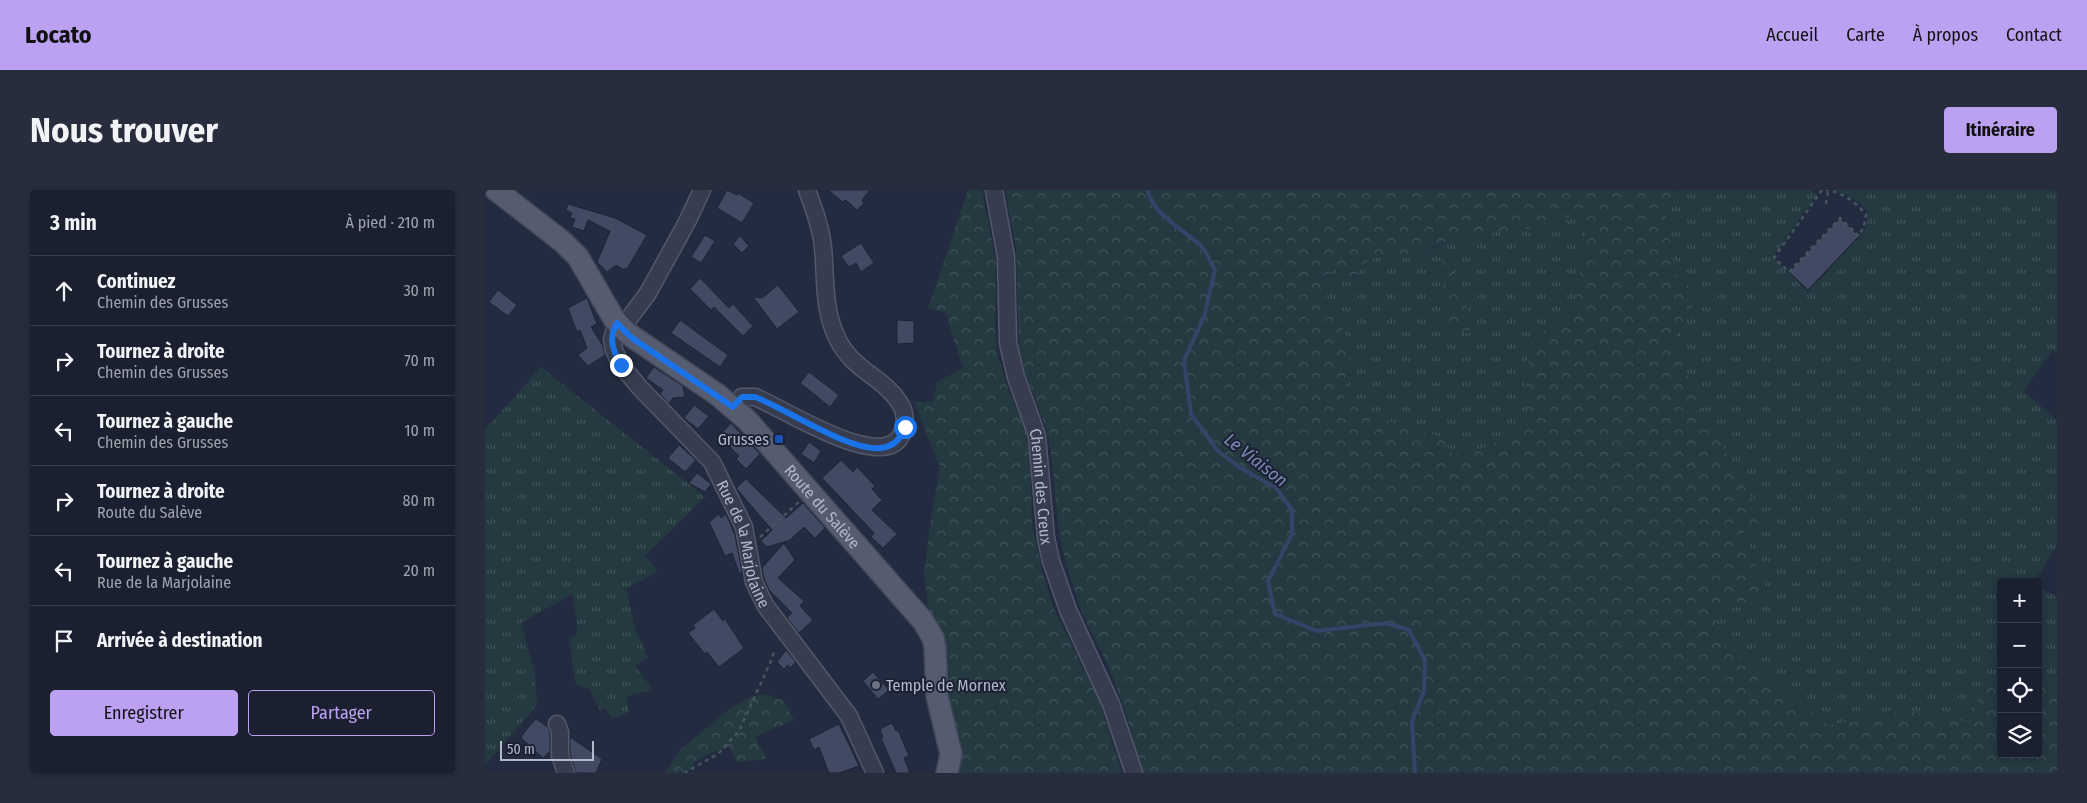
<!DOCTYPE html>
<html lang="fr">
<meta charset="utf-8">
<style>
:root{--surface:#1a2030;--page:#272d3c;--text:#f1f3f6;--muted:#9fa3ab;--line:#383e4c;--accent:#bca0f2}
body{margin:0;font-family:"Fira Sans Condensed",sans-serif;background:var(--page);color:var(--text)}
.controls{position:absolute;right:15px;bottom:15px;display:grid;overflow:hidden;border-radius:5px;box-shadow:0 2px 8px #0003}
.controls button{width:45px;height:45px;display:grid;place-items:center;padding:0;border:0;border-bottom:1px solid var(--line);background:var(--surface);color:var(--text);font:25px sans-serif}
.scale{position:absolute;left:15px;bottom:12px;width:94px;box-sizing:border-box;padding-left:5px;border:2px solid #b3b8ca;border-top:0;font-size:14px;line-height:18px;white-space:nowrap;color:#b3b8ca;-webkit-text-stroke:4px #1c2234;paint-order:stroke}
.stop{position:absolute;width:15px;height:15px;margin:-11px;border:4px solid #1a73e8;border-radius:50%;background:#fff}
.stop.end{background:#1a73e8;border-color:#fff;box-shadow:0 1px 5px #0008}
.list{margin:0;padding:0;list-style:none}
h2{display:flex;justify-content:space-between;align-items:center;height:65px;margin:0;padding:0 20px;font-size:21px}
h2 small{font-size:16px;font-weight:400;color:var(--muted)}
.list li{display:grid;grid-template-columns:32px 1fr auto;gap:15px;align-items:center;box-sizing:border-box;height:70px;padding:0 20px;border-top:1px solid var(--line)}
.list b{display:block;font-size:19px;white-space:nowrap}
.list p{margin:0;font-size:16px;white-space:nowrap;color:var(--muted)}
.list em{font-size:16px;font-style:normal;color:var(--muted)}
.actions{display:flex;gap:10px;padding:15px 20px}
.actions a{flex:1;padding:11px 0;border:1px solid var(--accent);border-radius:5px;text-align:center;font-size:18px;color:var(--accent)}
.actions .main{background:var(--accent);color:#111}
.icon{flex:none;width:28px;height:28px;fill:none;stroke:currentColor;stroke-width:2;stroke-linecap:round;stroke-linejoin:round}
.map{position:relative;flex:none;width:1572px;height:583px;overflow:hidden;border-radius:5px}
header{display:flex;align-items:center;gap:30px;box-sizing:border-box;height:70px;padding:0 25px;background:var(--accent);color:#111}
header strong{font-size:24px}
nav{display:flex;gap:28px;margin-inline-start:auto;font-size:18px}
.intro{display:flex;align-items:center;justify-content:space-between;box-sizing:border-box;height:120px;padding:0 30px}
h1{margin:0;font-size:35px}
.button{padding:12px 22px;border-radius:5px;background:var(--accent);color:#111;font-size:18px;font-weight:700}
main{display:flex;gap:30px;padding:0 30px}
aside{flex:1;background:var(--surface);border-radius:5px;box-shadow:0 2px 8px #0003}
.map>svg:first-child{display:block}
.grass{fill:url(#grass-tufts)}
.forest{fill:url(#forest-crowns);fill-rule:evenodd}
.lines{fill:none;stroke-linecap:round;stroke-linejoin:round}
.stream{stroke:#354368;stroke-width:4}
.building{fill:#414a62;stroke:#1e2436}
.minor-casing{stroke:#52586a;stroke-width:19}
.major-casing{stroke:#404658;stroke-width:24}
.path{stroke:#43565e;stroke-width:2.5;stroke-dasharray:4 4;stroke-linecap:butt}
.minor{stroke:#373d4f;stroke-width:16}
.major{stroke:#555c70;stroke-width:21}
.route{stroke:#1a73e8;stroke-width:6}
.transit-dot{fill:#1a4fb4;stroke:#1c2234;stroke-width:2}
.worship-dot{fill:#6b7280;stroke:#1c2234;stroke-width:2}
.labels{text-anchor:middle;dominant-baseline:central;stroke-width:4;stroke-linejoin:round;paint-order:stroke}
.poi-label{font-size:16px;fill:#b3b8ca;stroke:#1c2234;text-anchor:end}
.street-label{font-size:16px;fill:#b3b8ca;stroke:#1c2234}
.water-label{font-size:18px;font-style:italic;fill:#7989b4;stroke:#1c2234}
</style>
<header>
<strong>Locato</strong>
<nav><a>Accueil</a><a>Carte</a><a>À propos</a><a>Contact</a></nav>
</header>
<div class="intro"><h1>Nous trouver</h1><a class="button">Itinéraire</a></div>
<main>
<aside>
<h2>3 min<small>À pied · 210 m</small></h2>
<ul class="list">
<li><svg class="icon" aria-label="ahead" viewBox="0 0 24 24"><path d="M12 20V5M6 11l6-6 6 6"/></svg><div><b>Continuez</b><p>Chemin des Grusses</p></div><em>30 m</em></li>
<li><svg class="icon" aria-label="right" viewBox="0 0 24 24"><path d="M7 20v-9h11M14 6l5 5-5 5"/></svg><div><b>Tournez à droite</b><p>Chemin des Grusses</p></div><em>70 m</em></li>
<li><svg class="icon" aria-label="left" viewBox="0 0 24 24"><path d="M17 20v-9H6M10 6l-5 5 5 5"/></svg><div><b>Tournez à gauche</b><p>Chemin des Grusses</p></div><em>10 m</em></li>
<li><svg class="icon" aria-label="right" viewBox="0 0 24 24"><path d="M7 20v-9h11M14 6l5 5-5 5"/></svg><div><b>Tournez à droite</b><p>Route du Salève</p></div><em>80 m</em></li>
<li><svg class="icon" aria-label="left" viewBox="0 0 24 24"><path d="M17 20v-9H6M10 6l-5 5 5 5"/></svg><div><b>Tournez à gauche</b><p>Rue de la Marjolaine</p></div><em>20 m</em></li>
<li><svg class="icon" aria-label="arrive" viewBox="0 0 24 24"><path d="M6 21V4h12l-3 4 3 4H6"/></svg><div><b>Arrivée à destination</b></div></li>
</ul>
<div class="actions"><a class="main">Enregistrer</a><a>Partager</a></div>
</aside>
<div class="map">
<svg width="1572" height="583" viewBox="0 0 1572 583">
<defs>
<pattern id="grass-tufts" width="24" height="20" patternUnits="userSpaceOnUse" patternTransform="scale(1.25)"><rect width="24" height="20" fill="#253941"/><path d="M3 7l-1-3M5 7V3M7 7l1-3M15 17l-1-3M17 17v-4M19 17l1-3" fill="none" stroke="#42545b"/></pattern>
<pattern id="forest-crowns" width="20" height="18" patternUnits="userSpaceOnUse" patternTransform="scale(1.25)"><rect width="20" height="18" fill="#253941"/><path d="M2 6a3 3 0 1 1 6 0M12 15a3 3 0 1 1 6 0" fill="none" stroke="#42545b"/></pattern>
</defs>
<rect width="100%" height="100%" fill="#232b40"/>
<g class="grass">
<path d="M1192,0H1326L1332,4L1288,67L1323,102L1379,42C1391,15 1371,10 1351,0H1572V163L1567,160L1539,201L1572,231V355L1549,392H1516V496L1496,497L1486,533L1422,521L1344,535L1241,459L1227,441L1237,421L1284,407L1258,342L1269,311L1218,223L1188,150L1216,104L1191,87L1179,17Z"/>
<path d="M1076,26L1103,32L1092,104L1080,135L1040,191L1043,235L1002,257L968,266L957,247L917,236L859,213L866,154L840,109L836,89L851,79L868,90L879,75L889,68L941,61L968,49L1010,41L1047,37Z"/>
<path d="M56,177L220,307L160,366L173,381L141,399L151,441L163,467L150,476L168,500L142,506L144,522L127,529L120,518L115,520L104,499L92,495C87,480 87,465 84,449L92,444V430L87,404L36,433L50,483L52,515L0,575V240Z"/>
<path d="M1553,396L1572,407V488L1563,492L1553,493Z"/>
</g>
<g class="forest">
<path d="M483,0H497L511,72L510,140L513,166L523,199L540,239L545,267L547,332L557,381L568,417L613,508L637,583H472L462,520L455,441L444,421L439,386L445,334L455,277L429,212H448L452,192L478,178L460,122L443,118Z"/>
<path d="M520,0H1192L1179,17L1191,87L1216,104L1188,150L1218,223L1269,311L1277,330L1258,343L1284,407L1237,421L1227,441L1241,459L1344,535L1422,521L1486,532L1496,497L1516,496V564H1553V493L1563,492L1572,488V583H657L641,523L625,480L598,425L582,377L574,345L566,263L562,241L540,183L534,155L531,58ZM1076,26L1103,32L1092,104L1080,135L1049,144L1040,191L1043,235L1002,257L968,266L957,247L917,236L859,213L866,154L840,109L836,88L851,79L858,93C876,88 874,74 889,68C898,65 904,71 911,70C932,67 949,55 968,49C994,41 1024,43 1048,37C1057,35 1067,30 1076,26Z"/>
<path d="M964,67L988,135L982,143H969L961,129L956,69Z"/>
<path d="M281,504L299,511L309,530L270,547L281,569L252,572L245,557C228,562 211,566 202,583H180L195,560L248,516L266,507Z"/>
</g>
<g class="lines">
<path class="stream" d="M662,0C672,29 695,36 716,56C722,62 725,72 730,80L719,127L699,170L706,224L733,261L754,277L791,298L807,320V344L783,391L790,424L832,441L901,433L924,440L940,470L939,501L927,532L930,583"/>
</g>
<g class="building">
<path d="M242,0L252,5L253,3L269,13L257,33L232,18Z"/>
<path d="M343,0H385L377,10L379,13L372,20L361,10L358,12Z"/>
<path d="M83,14L130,28L162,45L142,79L140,78L139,80L131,75L122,82L112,72L125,41L103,30L99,41L87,37L90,29L85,28L87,23L81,20Z"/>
<path d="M1355,28L1374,46L1323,100L1304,82Z"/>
<path d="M220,45L230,51L216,73L206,67Z"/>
<path d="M255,46L264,56L257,63L248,54Z"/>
<path d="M376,53L389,73L376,82L371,73L364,77L356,66Z"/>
<path d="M215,88L244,118L248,114L268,136L258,146L229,117L226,120L205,99Z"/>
<path d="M293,95L314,122L292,139L268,107L277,108Z"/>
<path d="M13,100L32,115L23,126L4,112Z"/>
<path d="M102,108L112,134L106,137L118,156L120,165L103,176L93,165L102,158L95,140L92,142L83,118Z"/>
<path d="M195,130L243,165L235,177L186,143Z"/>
<path d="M412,130L429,131V153L412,154Z"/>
<path d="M169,177L198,196L200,207L188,208L184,214L175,204L178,200L161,188Z"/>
<path d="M324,182L354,205L345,217L315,193Z"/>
<path d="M209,215L224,226L213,239L199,228Z"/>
<path d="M246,233L275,264L261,279L251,269L254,266L234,246Z"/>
<path d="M324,252L336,261L329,273L316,264Z"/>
<path d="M194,255L211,270L200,282L183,268Z"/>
<path d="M356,270L368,282L372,277L390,296L387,299L397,310L387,320L412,344L398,358L386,347L389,343L337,288Z"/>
<path d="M212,283L226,294L220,302L204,293Z"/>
<path d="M261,289L301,328L318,313L340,338L330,348L319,337L305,350L282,357L276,351L287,340L251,298Z"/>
<path d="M234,324L236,328L241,324L250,345L257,382L254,383L247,363L240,366L224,332Z"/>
<path d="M299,353L310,370L293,388L319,411L315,416L328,430L314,443L302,428L307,423L284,400L279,389L277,378Z"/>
<path d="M229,419L238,431L240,429L259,458L234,477L222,462L220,464L203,443L210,438L208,435Z"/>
<path d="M301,460L311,472L305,478L303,475L299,479L292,472Z"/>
<path d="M388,482L404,500L393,509L378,491Z"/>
<path d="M51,529L63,537L65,544V561L58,568L36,548L40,541Z"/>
<path d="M407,533L411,541L413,540L424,566L419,568L425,583H411L396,548L398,547L395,539Z"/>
<path d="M354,534L374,576L354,583H344L334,557L329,560L324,549Z"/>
<path d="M85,547L117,569L111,583H91L85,563Z"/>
</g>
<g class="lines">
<defs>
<g id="minor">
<path id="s1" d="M509,0L521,67L523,153L531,187L552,246L561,348L566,371L583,420L626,514L649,583"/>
<path id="s2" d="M132,133L127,149L129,160L136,175L155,198L227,272L259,337L269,392L280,415L364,526L390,583"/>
<path d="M137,138L163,103L202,32L217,0"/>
<path d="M248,217L257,207H270C297,217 403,288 418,241C421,231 420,220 414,212C398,187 367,180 352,148C338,119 341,89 338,58C336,38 329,19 322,0"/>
<path d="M72,534L75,542V565L81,583"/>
</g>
<g id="major">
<path id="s3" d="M11,0L78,52L93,67L129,129L142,143L233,205L262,230L438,431L448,448L450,457L452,506L466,564L462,583"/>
</g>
</defs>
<use href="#minor" class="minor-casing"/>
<use href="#major" class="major-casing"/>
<g class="path">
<path d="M1337,0L1289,68L1304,82L1355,28L1374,46L1379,36L1381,25C1373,13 1355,1 1341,0"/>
<path d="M1341,14L1343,1"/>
<path d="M275,347L314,312"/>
<path d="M199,583L233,564L254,541L286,471L290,459"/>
</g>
<use href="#minor" class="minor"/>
<use href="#major" class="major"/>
</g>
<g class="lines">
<path class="route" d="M136,175C128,161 123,148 132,133L147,148L248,217L257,207H270C302,219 363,261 395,258C408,257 416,249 420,237"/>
</g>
<rect class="transit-dot" x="289" y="244" width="10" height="10" rx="2.5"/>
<circle class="worship-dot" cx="391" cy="495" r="5"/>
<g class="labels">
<g class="poi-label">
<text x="284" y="249">Grusses</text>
<text x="401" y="495" text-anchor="start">Temple de Mornex</text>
</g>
<g class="street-label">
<text stroke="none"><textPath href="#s1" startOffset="302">Chemin des Creux</textPath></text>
<text stroke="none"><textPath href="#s3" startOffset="460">Route du Salève</textPath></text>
<text stroke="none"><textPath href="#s2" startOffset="266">Rue de la Marjolaine</textPath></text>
</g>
<g class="water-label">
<text transform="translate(771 270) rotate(38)">Le Viaison</text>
</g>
</g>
</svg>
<div class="controls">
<button>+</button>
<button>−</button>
<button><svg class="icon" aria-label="locate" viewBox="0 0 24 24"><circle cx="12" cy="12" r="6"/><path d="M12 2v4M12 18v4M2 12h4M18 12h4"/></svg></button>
<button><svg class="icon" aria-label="layers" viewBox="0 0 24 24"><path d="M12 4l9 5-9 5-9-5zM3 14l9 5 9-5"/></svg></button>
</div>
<div class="scale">50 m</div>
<div class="stop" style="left:420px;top:237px"></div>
<div class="stop end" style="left:136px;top:175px"></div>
</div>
</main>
